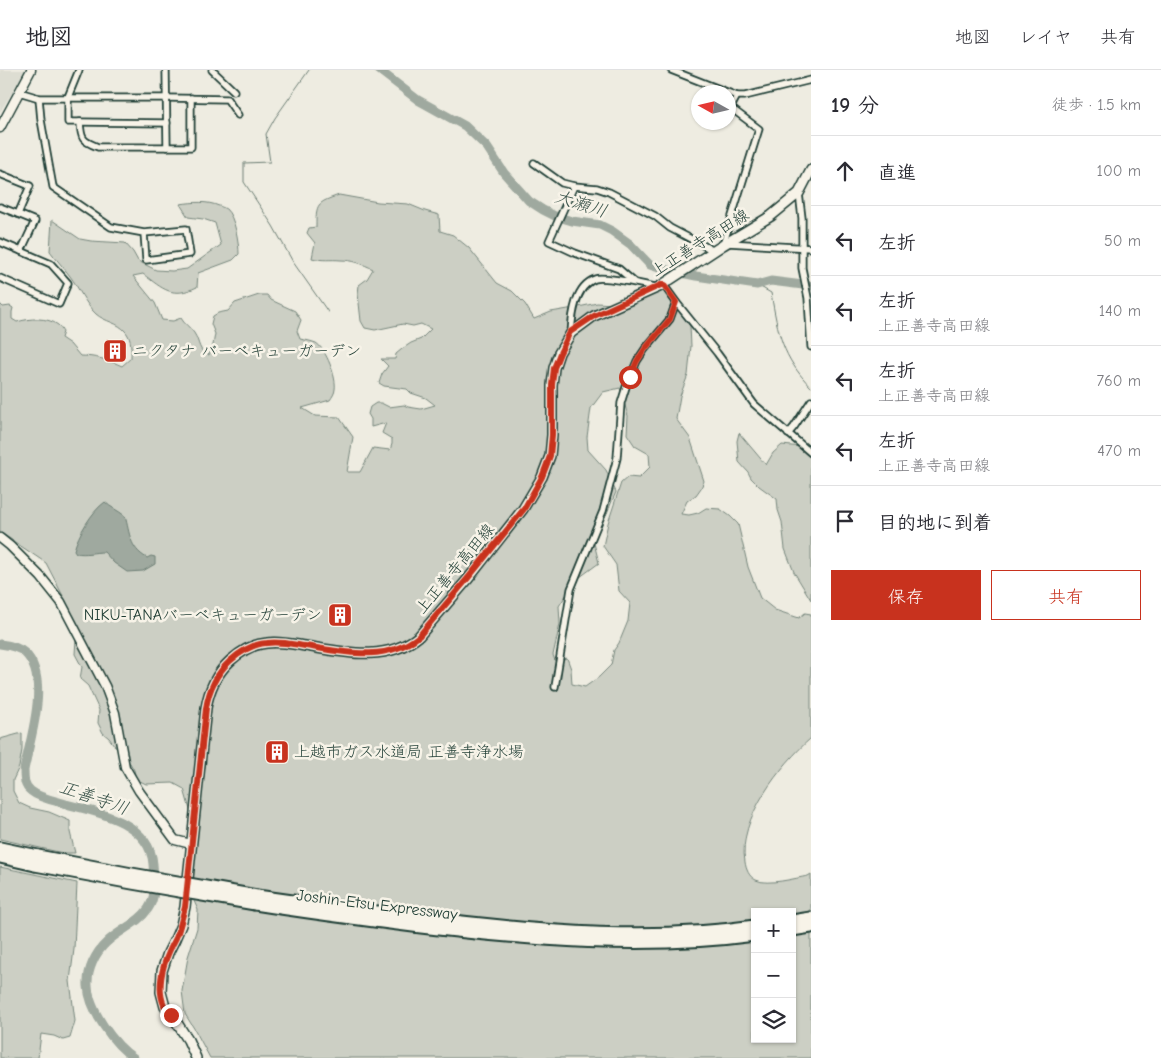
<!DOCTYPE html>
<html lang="ja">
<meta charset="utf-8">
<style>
:root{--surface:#fff;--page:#f2f2f3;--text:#2b2b33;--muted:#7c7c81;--line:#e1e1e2;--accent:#c8321e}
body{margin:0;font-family:"Comic Neue","Klee One",sans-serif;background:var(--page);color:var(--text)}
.controls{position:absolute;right:15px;bottom:15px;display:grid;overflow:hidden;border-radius:0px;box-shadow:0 1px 4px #0004}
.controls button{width:45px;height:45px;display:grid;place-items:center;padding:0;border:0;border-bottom:1px solid var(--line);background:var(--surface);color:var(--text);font:25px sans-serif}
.compass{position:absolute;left:691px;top:15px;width:45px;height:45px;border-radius:50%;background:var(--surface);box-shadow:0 1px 4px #0004;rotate:278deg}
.stop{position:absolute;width:15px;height:15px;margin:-11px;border:4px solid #c8321e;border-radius:50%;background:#fff}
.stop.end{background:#c8321e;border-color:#fff;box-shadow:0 1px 5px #0008}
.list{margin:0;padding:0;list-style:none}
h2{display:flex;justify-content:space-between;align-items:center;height:65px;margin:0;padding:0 20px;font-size:21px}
h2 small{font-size:16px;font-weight:400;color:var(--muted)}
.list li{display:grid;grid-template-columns:32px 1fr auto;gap:15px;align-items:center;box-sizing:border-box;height:70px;padding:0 20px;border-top:1px solid var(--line)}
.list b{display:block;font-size:19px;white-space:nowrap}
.list p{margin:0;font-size:16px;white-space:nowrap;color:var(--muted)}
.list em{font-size:16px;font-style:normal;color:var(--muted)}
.actions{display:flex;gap:10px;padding:15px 20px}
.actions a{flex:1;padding:11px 0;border:1px solid var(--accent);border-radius:0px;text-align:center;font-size:18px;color:var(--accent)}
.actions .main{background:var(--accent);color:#fff}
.icon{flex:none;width:28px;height:28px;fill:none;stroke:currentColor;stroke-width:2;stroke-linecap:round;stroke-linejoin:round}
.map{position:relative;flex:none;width:811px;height:988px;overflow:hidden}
header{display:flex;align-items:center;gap:30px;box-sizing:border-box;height:70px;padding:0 25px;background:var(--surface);border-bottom:1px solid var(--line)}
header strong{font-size:24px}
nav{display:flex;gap:28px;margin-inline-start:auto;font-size:18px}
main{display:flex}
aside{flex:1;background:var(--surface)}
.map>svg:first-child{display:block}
.built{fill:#ddddd2}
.green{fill:#cccfc4;stroke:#76867c;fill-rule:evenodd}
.water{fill:#9fa99f;stroke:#6c7e74}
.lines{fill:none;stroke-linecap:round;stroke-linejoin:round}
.stream{stroke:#6c7e74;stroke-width:1}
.river{stroke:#9fa99f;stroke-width:9}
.minor-casing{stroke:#1f3d34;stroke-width:9}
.tertiary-casing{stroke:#1f3d34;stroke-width:11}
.secondary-casing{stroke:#1f3d34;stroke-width:12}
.motorway-casing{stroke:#1f3d34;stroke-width:15}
.minor{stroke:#f7f3e8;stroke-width:5.5}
.tertiary{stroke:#f7f3e8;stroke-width:8}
.secondary{stroke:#f7f3e8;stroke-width:9}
.motorway{stroke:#f7f3e8;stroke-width:11}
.motorway-bridge-casing{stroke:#1f3d34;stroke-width:15;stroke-linecap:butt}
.motorway-bridge{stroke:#f7f3e8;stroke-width:11}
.route{stroke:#c8321e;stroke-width:6}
.labels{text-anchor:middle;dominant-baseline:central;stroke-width:5;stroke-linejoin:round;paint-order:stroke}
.street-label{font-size:16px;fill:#1f3d34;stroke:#f7f3e8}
.poi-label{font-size:16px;fill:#1f3d34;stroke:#f7f3e8;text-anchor:start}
.water-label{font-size:18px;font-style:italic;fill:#3f584f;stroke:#f7f3e8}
</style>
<header>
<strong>地図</strong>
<nav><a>地図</a><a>レイヤ</a><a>共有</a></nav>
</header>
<main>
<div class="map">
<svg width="811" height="988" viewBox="0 0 811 988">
<rect width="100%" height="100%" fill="#eeece1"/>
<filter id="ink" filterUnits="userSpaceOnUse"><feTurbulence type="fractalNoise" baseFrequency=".02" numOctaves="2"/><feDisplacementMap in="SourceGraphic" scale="10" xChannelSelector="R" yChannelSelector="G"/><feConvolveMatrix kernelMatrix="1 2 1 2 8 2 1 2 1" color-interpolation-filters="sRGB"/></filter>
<g filter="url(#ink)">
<path class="built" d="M0,0H26L0,42Z"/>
<g class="green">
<path d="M339,125L378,132L408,134L425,141L439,145L440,161L453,165L469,178L497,213L512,221L525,234L534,249L551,242L574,238L597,233L613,234L664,220L690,256L691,276L688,305L680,326L676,349L690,368L704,411L701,418L696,425L687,431L681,444L689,445L698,443L706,438L720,439L730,446L738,454L748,497L760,528L775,540L799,548L805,543L811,544V668C781,695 737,749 745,792C746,799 749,807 756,810C767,816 796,808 808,806L811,804V988H210L195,960L185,944L182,921L188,887L197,858L198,840L190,822L192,747L184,719L173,713L146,714L136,709L134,700L130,693L119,682L109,668L103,663L98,653L99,640L88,616L80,609L82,597L75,584L77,553L46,493L0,462V234L3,237L10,236L13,238L12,242V249L17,252C29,248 48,247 58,255C60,256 62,261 63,262L61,268L70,274L80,286C95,286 109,290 122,296L131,288C131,279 132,270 126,262C118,252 105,252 96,244C85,234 79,218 70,206C63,197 56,189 50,181L52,150L80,169L91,171L125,173L133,182L138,191L156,200L172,201L187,199L208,184L221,175L215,153L203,149L188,147L180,134C194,132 207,131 219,136C220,136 226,139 226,139C235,147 239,173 239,184L233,190L198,203L197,217C172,229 163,219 143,204L133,206L155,233L162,250L173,251L181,248C184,254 190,257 194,263C200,272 198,282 209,285L213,275L215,264L211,254L213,246L218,243L228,241L235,233L259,225H267L271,230L295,241L301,250L297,261L300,269C305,270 311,271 316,273C326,279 337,308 335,319C335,323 332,327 330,330L302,338L315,346L339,347L353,367L347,402H360L373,378L390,380L392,374V369L382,363L386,353L371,357V349L368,344L370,337L376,333H381L389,337L404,335L408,337L421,339L435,335L426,328L411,323L407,319L384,316L379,313L382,304L388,296L381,289H395L396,284L402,279L411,273L421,269L431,259L421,254L413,256L403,254L375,260L365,258L361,251L358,224L359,215L367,209L373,199C363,194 353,190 341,190C330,189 323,191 312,188L315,173L307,163L309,158L316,157C316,133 317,133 339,125ZM620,318L628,346L627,364L635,376L649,384L650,397L639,408L628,407L621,413L608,453L603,476L616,495L619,521L630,533L628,551L619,573L614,580L611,595L599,607L585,617L572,614L571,599L567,588L555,591L553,585L560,554L559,536L576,510L599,493L593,469L607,443L616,422L606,400L588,380L587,367L591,338L603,322ZM755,842H792V969H755Z"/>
<path d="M739,363L766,395L773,383L782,375L801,377L811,386V530L794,502L785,479L782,452L778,440L777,429L759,416L751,408L748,402L739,392L737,371Z"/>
<path d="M22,663V680L19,697L13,710V721L19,733L30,738L49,742L70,751V762L75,783H63L0,769V669Z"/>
<path d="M0,797L77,813L74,879L70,911L75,951L70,968L63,970L54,966L41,964L38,988H0Z"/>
</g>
<path class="water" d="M105,432C111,438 118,440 125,446C130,463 129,478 147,488L151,486L155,487V494L143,501L127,502L114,493L104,482C94,482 86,485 76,483L74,480C78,465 92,441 105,432Z"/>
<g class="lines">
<g class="stream">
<path d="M309,0L275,48L266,64L270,92L244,93V112L273,156L293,192L328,242"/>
<path d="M757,215L771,223C778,263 782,287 811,317"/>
</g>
<g class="river">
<path d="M379,0L418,30L465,56L487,77L504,103L529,131L543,140L555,146L572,151L600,155L612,161L630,174L650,195L662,199L696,206L757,215L771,211L811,216"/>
<path d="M0,574C8,575 19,577 25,583C51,608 30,669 24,700C24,708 24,716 31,721C39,728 56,731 66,734C99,742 150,753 153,794C154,809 157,826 148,839C138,854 119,860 107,872C95,883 87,900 88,916C89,940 114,975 134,988"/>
</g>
<defs>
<g id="minor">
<path d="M79,0L68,27V52H80C81,69 82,71 98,77H191V28"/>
<path d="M166,0L167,77"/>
<path d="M212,0L234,21"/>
<path d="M671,0L737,26H745L811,10"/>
<path d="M19,22L39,28H167L227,29L238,45"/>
<path d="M39,28L41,50L53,117L111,157L144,163L186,159L190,184L146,190L144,163"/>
<path d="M80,52L167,53"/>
<path d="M534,93L562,113L574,116L597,118L609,122L655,146L670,158L714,181"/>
<path d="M0,104L30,116L18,144L35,151L21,181L51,194L68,213L59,234L0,208"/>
<path d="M574,116L549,171L575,183L619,199L634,212"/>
<path d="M799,123L802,148V198L808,228L811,277"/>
<path d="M0,137L18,144"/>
<path d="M0,172L21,181"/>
<path d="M728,173L811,178"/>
<path d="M723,175L759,59L735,41L730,39L737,26"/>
<path d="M663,214L676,232L717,283L754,334L811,383"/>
<path d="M571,263C572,245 575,216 595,209C600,207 606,209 611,209C627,211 641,214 656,217"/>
<path d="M788,364L794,357L811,331"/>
<path d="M555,617L571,519L603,441L617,388L621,333L626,317L637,291L645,279L670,249L676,232"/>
</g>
<g id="tertiary">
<path d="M0,58L31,0"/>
<path d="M0,468L10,476L41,507L61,532L105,616L115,643L125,697L139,721L175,770L191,774"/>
</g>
<path id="secondary" d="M196,988L188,970L177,953L165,937L161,922L162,901L168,883L175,869L181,855L185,837L206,638C209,619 216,604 230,591C240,582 253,574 267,573C279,571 292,574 305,576C343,582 386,593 419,566L468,509L523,439L542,407L550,386L552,365V315L554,298L559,283L571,263L594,246L659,217L723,175L771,146L799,123L811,100"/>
<g id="motorway">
<path d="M0,778L38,786"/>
<path d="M0,787L35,795"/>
<path d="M257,826C319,835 382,843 445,850C547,862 652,871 755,856"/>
<path d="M255,834C311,843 366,850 421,857C532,870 644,880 755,865"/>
<path d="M792,851L811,848"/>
<path d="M792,860L811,857"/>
</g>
</defs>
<use href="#minor" class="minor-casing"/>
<use href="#tertiary" class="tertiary-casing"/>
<use href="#secondary" class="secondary-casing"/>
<use href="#motorway" class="motorway-casing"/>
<use href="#minor" class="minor"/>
<use href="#tertiary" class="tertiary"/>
<use href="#secondary" class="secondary"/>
<use href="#motorway" class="motorway"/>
<defs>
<g id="motorway-bridge">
<path d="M38,786L132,804L257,826"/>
<path d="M35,795L132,813L255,834"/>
</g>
</defs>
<use href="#motorway-bridge" class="motorway-bridge-casing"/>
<use href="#motorway-bridge" class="motorway-bridge"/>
</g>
</g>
<g class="lines" filter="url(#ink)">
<path class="route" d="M171,945C168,942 165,939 164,935C157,919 162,897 169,882C171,877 174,872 176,868C180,858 182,848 185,837L206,638C209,619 216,604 230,591C240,582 253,574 267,573C279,571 292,574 305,576C343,582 386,593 419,566L468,508L524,439L542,407L550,386L552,365V315L554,298L560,283L570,262L594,246L663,214L676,232L670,249L645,279L637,291L630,307"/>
</g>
<defs>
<symbol id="building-square" viewBox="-11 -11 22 22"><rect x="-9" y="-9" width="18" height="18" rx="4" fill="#c8321e" stroke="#f7f3e8"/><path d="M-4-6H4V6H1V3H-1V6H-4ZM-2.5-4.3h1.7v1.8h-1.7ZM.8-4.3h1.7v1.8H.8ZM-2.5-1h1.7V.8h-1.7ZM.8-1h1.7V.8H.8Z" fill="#fff"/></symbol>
</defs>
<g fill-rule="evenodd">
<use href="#building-square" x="101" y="267" width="28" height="28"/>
<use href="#building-square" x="326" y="531" width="28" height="28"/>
<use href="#building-square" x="263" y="668" width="28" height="28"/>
</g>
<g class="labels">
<g class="street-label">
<text transform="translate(700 173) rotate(-32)">上正善寺高田線</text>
<text transform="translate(455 499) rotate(-50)">上正善寺高田線</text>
<text transform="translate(377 835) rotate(7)">Joshin-Etsu Expressway</text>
</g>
<g class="poi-label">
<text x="132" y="281">ニクタナ バーベキューガーデン</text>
<text x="322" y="545" text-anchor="end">NIKU-TANAバーベキューガーデン</text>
<text x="294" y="682">上越市ガス水道局 正善寺浄水場</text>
</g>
<g class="water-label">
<text transform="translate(581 134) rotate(18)">大瀬川</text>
<text transform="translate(94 728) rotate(19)">正善寺川</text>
</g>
</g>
</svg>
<div class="controls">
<button>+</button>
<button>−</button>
<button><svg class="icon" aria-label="layers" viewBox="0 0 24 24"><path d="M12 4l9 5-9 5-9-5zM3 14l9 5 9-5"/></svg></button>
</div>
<svg class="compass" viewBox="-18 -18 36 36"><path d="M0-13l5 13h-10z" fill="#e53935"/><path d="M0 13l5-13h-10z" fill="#7c7c81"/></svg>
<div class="stop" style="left:630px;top:307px"></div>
<div class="stop end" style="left:171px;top:945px"></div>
</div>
<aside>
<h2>19 分<small>徒歩 · 1.5 km</small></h2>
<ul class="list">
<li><svg class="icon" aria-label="ahead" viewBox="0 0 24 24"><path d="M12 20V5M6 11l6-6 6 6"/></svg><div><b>直進</b></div><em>100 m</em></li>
<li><svg class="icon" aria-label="left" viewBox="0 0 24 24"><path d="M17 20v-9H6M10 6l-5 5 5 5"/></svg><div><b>左折</b></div><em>50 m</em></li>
<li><svg class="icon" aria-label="left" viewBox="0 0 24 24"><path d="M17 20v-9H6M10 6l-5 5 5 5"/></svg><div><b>左折</b><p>上正善寺高田線</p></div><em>140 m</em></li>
<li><svg class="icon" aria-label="left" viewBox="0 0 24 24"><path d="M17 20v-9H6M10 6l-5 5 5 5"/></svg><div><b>左折</b><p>上正善寺高田線</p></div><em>760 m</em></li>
<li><svg class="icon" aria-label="left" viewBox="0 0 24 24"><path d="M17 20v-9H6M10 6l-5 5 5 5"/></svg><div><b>左折</b><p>上正善寺高田線</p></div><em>470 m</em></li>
<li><svg class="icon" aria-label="arrive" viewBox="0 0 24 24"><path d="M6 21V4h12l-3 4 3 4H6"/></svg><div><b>目的地に到着</b></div></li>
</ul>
<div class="actions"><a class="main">保存</a><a>共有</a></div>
</aside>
</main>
